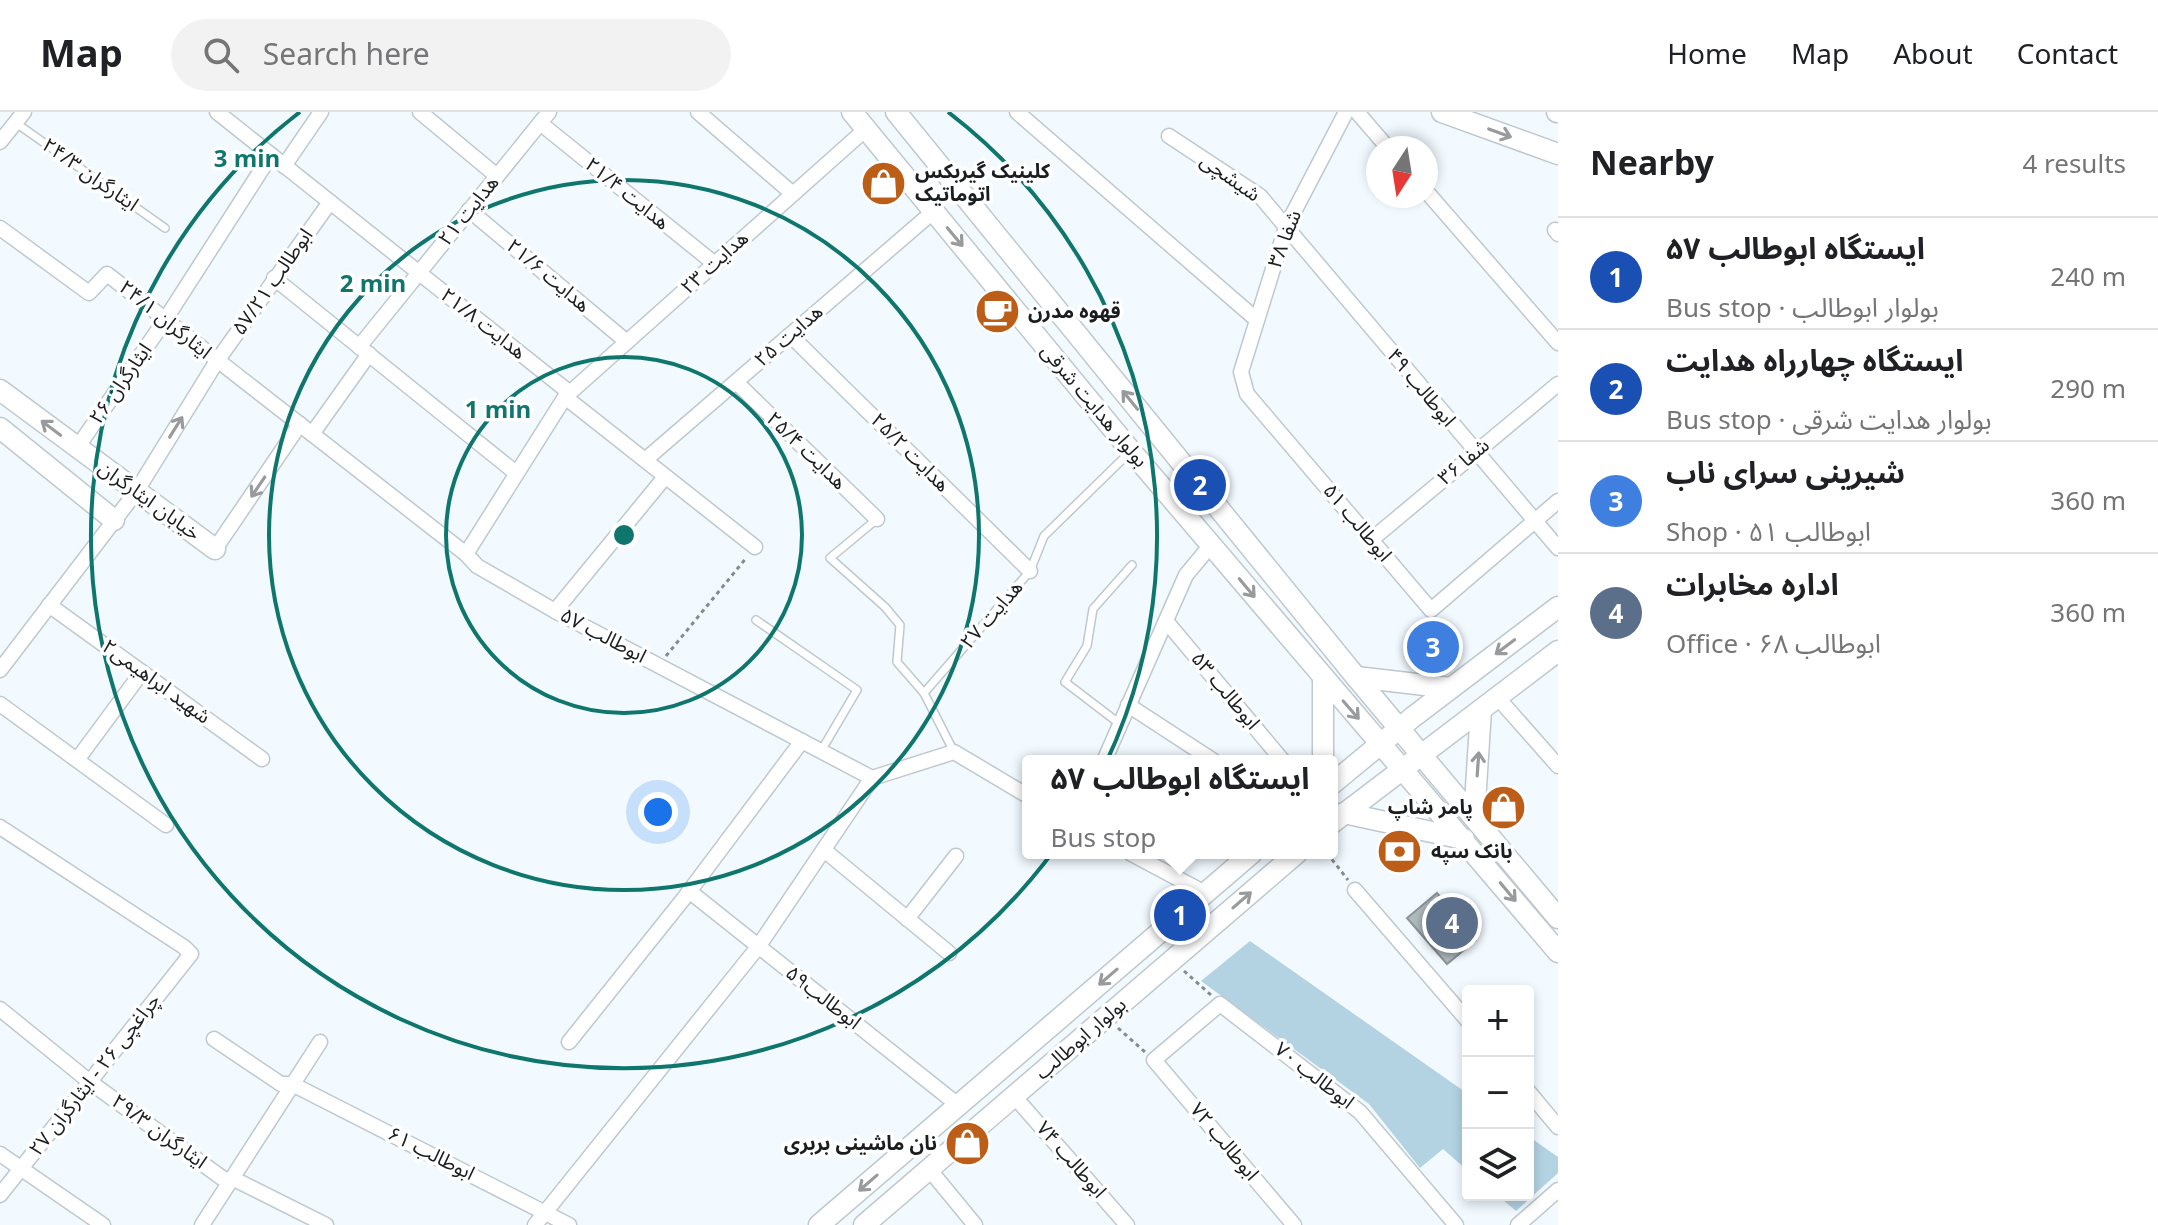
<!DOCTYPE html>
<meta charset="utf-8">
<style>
:root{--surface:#fff;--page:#f2f2f2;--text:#202124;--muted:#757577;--line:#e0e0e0;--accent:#bd5e18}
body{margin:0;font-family:Georgia,"Noto Sans Arabic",serif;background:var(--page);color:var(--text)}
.controls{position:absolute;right:24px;bottom:24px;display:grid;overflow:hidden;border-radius:8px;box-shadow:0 4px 12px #0003}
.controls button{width:72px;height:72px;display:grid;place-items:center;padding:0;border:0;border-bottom:2px solid var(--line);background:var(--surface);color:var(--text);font:40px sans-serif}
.compass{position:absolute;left:1366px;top:24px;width:72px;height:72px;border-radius:50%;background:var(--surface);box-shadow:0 4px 12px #0003;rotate:192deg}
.you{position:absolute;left:658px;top:700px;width:28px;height:28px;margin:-20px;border:6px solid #fff;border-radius:50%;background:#1a73e8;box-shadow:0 0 0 12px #1a73e833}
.badge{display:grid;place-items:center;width:52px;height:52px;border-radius:50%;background:var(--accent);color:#fff;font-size:26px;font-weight:700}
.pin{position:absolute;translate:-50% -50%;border:4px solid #fff;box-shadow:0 2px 8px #0006}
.popup{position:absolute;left:1022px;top:643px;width:316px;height:104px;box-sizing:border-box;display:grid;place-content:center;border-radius:8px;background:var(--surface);filter:drop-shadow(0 2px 6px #0005);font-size:26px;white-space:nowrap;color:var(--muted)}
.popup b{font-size:30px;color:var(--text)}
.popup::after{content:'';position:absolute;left:50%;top:100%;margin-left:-16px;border:16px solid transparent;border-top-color:var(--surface)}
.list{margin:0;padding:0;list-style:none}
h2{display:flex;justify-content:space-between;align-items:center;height:104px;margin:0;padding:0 32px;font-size:34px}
h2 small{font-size:26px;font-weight:400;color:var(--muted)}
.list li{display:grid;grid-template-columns:52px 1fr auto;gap:24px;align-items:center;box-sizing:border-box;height:112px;padding:0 32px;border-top:2px solid var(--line)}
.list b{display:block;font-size:30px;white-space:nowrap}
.list p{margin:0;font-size:26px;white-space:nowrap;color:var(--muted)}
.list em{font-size:26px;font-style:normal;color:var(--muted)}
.icon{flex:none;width:44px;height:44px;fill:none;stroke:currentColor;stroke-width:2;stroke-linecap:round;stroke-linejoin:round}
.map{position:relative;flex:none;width:1558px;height:1113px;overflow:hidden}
header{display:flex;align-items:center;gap:48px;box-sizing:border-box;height:112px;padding:0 40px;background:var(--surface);border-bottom:2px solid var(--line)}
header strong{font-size:38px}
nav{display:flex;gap:44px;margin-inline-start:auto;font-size:28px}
.search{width:560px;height:72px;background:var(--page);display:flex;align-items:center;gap:20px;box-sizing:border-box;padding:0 28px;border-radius:44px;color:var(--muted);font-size:30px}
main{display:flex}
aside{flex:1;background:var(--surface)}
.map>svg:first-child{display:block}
.green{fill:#b3d3e3}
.building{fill:#b0bbc0;stroke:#8b949a;stroke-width:2}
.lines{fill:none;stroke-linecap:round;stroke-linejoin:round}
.lane-casing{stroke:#bec8ce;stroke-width:10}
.street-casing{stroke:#bec8ce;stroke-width:17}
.secondary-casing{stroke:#bec8ce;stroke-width:23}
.path{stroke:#858a8e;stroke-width:3;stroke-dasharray:4 4;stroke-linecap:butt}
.lane{stroke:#fff;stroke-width:7}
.street{stroke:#fff;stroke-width:14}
.secondary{stroke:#fff;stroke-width:20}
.oneway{stroke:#989a9b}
.ring{fill:none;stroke:#0f766e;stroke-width:4}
.labels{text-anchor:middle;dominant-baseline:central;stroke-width:7;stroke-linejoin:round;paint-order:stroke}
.poi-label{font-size:20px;font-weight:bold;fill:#1b1e20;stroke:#fff;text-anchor:start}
.street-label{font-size:20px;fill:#1b1e20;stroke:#fff}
.centre{fill:#0f766e;stroke:#fff;stroke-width:4}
.ring-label{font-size:24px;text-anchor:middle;font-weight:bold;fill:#0f766e;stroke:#fff;stroke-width:7;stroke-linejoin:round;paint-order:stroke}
</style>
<header>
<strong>Map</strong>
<div class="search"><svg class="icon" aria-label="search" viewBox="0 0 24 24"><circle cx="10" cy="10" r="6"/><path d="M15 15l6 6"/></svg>Search here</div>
<nav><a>Home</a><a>Map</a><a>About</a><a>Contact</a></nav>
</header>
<main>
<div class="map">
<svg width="1558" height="1113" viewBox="0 0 1558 1113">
<rect width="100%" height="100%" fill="#f2faff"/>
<g class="green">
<path d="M1250,829L1468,982V1059L1443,1037L1420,1056L1369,992L1201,869Z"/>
<path d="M1528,1024L1558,1045V1061L1516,1099L1497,1083H1528Z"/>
</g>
<g class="building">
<path d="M1435,525L1448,545L1433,557L1421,538Z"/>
<path d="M1437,781L1460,809L1469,802L1479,815L1471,822L1476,828L1447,852L1407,806Z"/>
</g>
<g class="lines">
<defs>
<g id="lane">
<path d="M16,11L165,116"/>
<path d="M877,407L830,446L885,495L900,513L897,550L924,581"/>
<path d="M756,508L857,578L821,639"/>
<path d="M1120,612L1065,570L1087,534L1093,497L1132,453"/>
<path d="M954,640L924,581L1030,459L1044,424L1130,340"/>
</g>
<g id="street">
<path d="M217,0L570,281"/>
<path d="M420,0L497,64"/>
<path d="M698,0L793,82"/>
<path d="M1017,0L1257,208"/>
<path d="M1346,0L1286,115L1241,260L1247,282L1431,498L1558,389"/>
<path d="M1357,0L1388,36"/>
<path d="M540,11L715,152"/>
<path d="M1169,24L1260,84L1558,436"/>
<path d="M0,30L24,0"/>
<path d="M284,54L321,0"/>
<path d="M1426,79L1558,231"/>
<path d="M469,98L627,230"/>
<path d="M0,116L89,181L107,162L466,442L477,454L555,499L872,666L954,640L1028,684"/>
<path d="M1555,118L1558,122"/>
<path d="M274,166L516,361"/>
<path d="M790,223L1030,459"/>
<path d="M359,235L549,0"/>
<path d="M736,270L877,407"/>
<path d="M565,285L755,435"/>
<path d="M312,322L369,242"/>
<path d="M77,336L165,208L271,43"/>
<path d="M645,348L934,99"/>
<path d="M1371,428L1558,272"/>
<path d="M215,437L300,312"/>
<path d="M466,442L565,285L866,17"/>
<path d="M49,493L262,647"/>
<path d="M555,499L665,365"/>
<path d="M1166,509L1283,649"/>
<path d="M0,558L136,380L217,249L330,90"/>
<path d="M1498,586L1558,654"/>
<path d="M0,592L166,713"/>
<path d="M1128,593L1214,649"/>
<path d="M77,648L142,560"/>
<path d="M1104,649L1186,463L1211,433"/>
<path d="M0,715L184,835L191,842L0,1083"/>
<path d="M824,738L949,841"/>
<path d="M1130,741L1205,781"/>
<path d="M1355,778L1468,909"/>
<path d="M689,779L958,993"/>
<path d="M907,807L956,744"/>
<path d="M0,897L90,970L229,1071"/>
<path d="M214,927L281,972H292L569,1113"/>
<path d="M569,930L685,785L802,629"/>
<path d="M1528,979L1558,1015"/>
<path d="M1014,984L1127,1113"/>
<path d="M0,1042L103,1113"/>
<path d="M929,1057L975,1113"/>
<path d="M232,1066L326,1113"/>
<path d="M202,1113L320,930"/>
<path d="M535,1113L758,835L872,666"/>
<path d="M1294,1113L1154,948L1220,892L1360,1000L1456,1113"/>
<path d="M1518,1113L1558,1078"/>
</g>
<g id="secondary">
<path d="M852,0L1131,339L1558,840"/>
<path d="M896,0L1356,565L1558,806"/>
<path d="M1442,0L1558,42"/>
<path d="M1557,0H1558"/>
<path d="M0,278L215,437"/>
<path d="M0,316L114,408"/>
<path d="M1356,565L1451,576"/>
<path d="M1323,566V649"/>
<path d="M1332,672L1413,605L1558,495"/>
<path d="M1344,701L1464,727"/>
<path d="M1474,706L1481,598"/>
<path d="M1332,711L1558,539"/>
<path d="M819,1113L1252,741"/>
<path d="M864,1113L1297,741"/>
</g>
</defs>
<use href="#lane" class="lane-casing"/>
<use href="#street" class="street-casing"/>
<use href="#secondary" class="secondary-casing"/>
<g class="path">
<path d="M1429,510V514L1456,554"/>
<path d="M666,544L747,445"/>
<path d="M1327,741L1348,768"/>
<path d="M1184,859L1211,883"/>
<path d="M1118,916L1145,940"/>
</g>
<use href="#lane" class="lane"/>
<use href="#street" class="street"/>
<use href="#secondary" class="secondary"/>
</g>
<defs><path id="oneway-shaft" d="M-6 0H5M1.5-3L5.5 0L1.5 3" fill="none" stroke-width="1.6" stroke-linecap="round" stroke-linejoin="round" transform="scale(2)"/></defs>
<g class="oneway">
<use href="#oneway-shaft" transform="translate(1500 21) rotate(20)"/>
<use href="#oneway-shaft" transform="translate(955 125) rotate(50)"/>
<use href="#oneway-shaft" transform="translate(1130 288) rotate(-129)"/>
<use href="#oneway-shaft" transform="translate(176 315) rotate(-58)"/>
<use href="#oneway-shaft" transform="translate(51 316) rotate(-143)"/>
<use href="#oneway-shaft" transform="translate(258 375) rotate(124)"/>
<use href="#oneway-shaft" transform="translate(1247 476) rotate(50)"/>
<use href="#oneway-shaft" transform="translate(1505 535) rotate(143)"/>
<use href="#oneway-shaft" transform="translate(1351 598) rotate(49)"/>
<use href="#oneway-shaft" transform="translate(1478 652) rotate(-86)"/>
<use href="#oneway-shaft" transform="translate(1508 780) rotate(50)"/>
<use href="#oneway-shaft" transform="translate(1242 788) rotate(-41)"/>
<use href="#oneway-shaft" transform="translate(1108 865) rotate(139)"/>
<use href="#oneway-shaft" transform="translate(868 1071) rotate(139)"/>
</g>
<g class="ring">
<circle cx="624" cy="423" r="178"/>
<circle cx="624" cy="423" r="355"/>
<path d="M948 0A533 533 0 1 1 300 0"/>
</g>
<defs>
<symbol id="shop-disc" viewBox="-11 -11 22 22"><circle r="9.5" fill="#bd5e18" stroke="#fff"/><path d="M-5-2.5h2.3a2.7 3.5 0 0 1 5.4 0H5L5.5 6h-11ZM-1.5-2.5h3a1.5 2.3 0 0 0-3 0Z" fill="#fff"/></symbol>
<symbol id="cafe-disc" viewBox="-11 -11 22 22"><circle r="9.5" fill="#bd5e18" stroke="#fff"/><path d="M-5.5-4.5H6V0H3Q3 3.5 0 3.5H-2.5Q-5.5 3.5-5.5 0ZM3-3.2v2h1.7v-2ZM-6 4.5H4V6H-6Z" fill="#fff"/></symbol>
<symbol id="bank-disc" viewBox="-11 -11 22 22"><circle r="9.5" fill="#bd5e18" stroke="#fff"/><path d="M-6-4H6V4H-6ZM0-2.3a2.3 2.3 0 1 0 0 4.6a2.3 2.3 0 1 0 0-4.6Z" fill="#fff"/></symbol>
</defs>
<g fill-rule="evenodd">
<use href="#shop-disc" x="858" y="46" width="51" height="51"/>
<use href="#cafe-disc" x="972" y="174" width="51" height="51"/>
<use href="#shop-disc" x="1478" y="670" width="51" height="51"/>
<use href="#bank-disc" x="1374" y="714" width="51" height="51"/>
<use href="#shop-disc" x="942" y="1006" width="51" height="51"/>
</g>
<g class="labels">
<g class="poi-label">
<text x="915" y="60">کلینیک گیربکس<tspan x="915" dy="23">اتوماتیک</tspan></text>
<text x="1028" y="200">قهوه مدرن</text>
<text x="1473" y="696" text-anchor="end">پامر شاپ</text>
<text x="1431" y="740">بانک سپه</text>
<text x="937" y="1032" text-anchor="end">نان ماشینی بربری</text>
</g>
<g class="street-label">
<text transform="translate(90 63) rotate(35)">ایثارگران ۲۴/۳</text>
<text transform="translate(1230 66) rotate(35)">شیشچی</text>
<text transform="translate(627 82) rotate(39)">هدایت ۲۱/۴</text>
<text transform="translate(469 99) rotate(-51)">هدایت ۲۱</text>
<text transform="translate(1285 127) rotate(-69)">شفا ۳۸</text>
<text transform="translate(715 151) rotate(-42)">هدایت ۲۳</text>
<text transform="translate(548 164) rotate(40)">هدایت ۲۱/۶</text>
<text transform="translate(273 170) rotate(-55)">ابوطالب ۵۷/۲۱</text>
<text transform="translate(165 208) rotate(39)">ایثارگران ۲۴/۱</text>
<text transform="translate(483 212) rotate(38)">هدایت ۲۱/۸</text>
<text transform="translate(789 224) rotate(-41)">هدایت ۲۵</text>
<text transform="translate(121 272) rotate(-55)">ایثارگران ۲۶</text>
<text transform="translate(1421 276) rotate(50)">ابوطالب ۴۹</text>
<text transform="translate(1094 294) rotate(50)">بولوار هدایت شرقی</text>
<text transform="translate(806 339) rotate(44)">هدایت ۲۵/۴</text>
<text transform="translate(910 341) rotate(45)">هدایت ۲۵/۲</text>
<text transform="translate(1464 350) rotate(-40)">شفا ۳۶</text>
<text transform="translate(149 389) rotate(36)">خیابان ایثارگران</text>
<text transform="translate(1357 411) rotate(50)">ابوطالب ۵۱</text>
<text transform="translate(992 503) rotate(-49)">هدایت ۲۷</text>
<text transform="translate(603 524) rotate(28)">ابوطالب ۵۷</text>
<text transform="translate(156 570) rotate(36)">شهید ابراهیمی۲</text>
<text transform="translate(1225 579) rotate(50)">ابوطالب ۵۳</text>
<text transform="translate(823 886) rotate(38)">ابوطالب۵۹</text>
<text transform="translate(1081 927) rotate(-41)">بولوار ابوطالب</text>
<text transform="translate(95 963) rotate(-52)">چراغچی ۲۶ - ایثارگران ۲۷</text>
<text transform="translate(1314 964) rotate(38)">ابوطالب ۷۰</text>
<text transform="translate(159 1020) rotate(36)">ایثارگران ۲۹/۳</text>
<text transform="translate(1224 1030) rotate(50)">ابوطالب ۷۲</text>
<text transform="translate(431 1042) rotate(27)">ابوطالب ۶۱</text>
<text transform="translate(1071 1048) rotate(49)">ابوطالب ۷۴</text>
</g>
</g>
<circle cx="624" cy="423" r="12" class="centre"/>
<g class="ring-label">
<text x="247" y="55">3 min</text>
<text x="373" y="180">2 min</text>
<text x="498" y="306">1 min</text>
</g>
</svg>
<div class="controls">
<button>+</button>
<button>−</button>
<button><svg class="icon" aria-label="layers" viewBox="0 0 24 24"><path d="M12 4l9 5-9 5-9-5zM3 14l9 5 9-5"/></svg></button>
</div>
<svg class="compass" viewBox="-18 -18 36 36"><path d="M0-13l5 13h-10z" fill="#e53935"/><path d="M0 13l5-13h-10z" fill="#757577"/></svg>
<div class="you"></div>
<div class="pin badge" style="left:1180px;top:803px;background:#1a4fb4">1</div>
<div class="popup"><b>ایستگاه ابوطالب ۵۷</b>Bus stop</div>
<div class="pin badge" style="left:1200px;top:373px;background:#1a4fb4">2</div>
<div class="pin badge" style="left:1433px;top:535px;background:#3f7fe0">3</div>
<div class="pin badge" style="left:1452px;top:811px;background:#5c6f8a">4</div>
</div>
<aside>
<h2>Nearby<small>4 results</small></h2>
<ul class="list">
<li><span class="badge" style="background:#1a4fb4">1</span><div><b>ایستگاه ابوطالب ۵۷</b><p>Bus stop · بولوار ابوطالب</p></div><em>240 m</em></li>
<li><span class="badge" style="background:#1a4fb4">2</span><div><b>ایستگاه چهارراه هدایت</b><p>Bus stop · بولوار هدایت شرقی</p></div><em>290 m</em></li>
<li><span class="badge" style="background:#3f7fe0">3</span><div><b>شیرینی سرای ناب</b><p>Shop · ابوطالب ۵۱</p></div><em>360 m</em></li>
<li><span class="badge" style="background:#5c6f8a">4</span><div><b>اداره مخابرات</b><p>Office · ابوطالب ۶۸</p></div><em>360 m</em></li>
</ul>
</aside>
</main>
